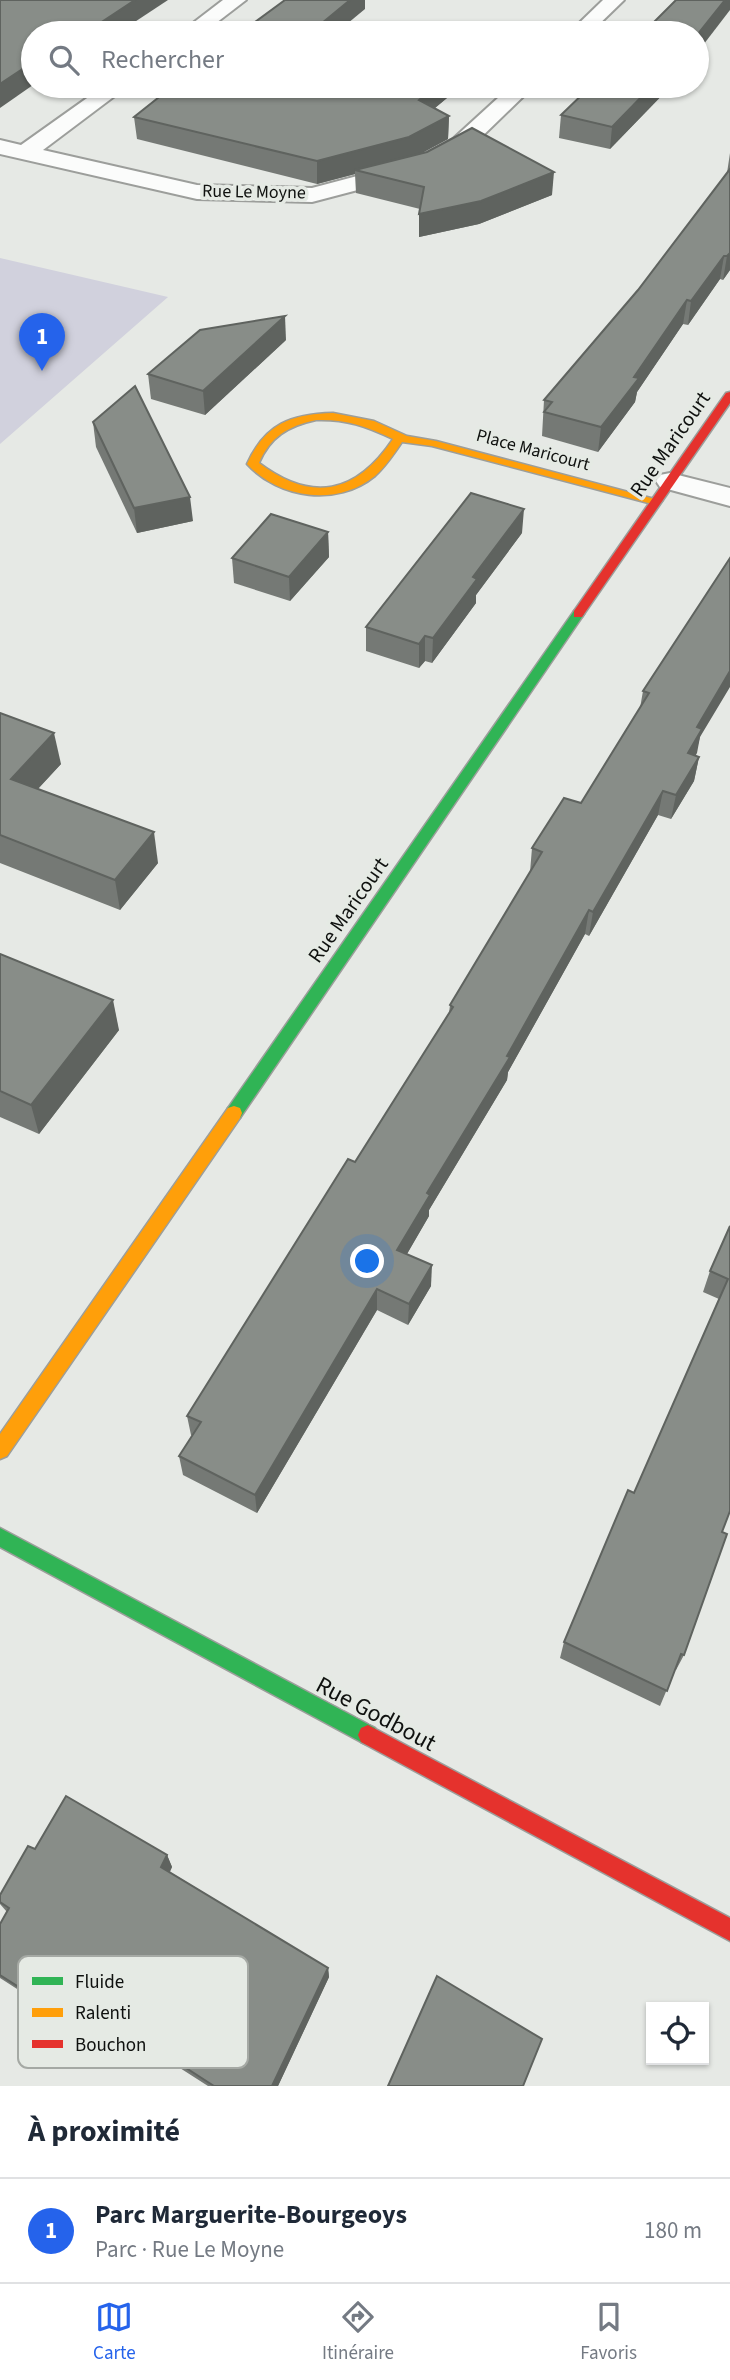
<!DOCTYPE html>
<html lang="fr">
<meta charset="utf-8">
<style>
:root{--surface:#fff;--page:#f2f2f3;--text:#1f2937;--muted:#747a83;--line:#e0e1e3;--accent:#2563eb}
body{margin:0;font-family:"Source Sans 3",sans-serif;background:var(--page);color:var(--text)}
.controls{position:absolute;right:21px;bottom:21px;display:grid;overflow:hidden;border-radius:0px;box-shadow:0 2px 5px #0004}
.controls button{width:63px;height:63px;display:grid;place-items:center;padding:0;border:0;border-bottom:2px solid var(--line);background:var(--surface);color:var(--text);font:35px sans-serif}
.you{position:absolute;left:368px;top:1262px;width:24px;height:24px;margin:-18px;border:5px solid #fff;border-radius:50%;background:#1a73e8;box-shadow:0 0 0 10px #1a73e833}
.badge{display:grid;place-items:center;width:46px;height:46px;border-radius:50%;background:var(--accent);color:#fff;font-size:23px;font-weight:700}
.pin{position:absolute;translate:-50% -58px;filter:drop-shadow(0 2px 4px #0008)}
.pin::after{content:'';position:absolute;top:37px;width:24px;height:21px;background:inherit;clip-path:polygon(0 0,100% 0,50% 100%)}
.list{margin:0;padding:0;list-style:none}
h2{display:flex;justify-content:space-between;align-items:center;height:91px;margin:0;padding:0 28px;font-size:30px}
h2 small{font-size:23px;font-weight:400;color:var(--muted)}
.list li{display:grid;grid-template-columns:46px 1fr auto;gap:21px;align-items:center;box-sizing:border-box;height:105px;padding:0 28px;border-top:2px solid var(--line)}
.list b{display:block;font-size:26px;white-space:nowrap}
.list p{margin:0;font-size:23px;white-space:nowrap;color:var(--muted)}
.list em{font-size:23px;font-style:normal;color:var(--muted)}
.icon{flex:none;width:38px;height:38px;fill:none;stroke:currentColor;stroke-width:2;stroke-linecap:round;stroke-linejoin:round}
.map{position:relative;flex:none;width:730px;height:2086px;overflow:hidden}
.search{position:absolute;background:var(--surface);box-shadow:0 2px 5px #0004;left:21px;right:21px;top:21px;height:77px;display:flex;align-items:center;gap:18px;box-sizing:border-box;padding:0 24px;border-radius:38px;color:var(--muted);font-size:26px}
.sheet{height:196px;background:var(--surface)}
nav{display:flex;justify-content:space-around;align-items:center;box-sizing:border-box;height:98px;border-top:2px solid var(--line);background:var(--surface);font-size:19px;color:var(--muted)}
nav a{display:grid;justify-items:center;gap:4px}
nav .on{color:var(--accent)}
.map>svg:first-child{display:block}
.green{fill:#d1d1dd}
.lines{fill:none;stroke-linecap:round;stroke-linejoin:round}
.street-casing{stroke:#9c9e9b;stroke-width:4}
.fast-casing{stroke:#9c9e9b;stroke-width:3}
.slow-casing{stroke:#9c9e9b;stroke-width:3}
.jam-casing{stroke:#9c9e9b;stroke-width:3}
.street{fill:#fbfcfb;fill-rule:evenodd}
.fast{fill:#30b455;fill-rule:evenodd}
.slow{fill:#ff9f0a;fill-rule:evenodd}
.jam{fill:#e5322d;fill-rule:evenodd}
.wall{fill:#757975}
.shaded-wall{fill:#5f635f}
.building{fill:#888d88;stroke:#5f635f;stroke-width:2}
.labels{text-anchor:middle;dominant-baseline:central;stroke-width:7;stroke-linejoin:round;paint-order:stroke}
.far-street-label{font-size:18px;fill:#0f110f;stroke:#e5eae4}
.street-label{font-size:21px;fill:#0f110f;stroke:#e5eae4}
.near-street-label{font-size:24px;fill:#0f110f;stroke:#e5eae4}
.key{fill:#e5eae4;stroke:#a5a9a4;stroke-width:2}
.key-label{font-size:19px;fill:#0f110f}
</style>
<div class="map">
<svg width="730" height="2086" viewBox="0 0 730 2086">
<rect width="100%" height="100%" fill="#e6e9e5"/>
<path class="green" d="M0,258L168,297L0,444Z"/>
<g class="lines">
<defs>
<g id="street">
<path d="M223,0H246L203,33H180Z"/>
<path d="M603,0H624L590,33H569Z"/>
<path d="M104,86H128L43,150L197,185L312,188L410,162L453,139L511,86H534L469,149L426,172L312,202L197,199L0,154V140L21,145Z"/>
<path d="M670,473L730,488V506L660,487L656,481L660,475Z"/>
</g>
<g id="fast">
<path d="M578,610L584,614L582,617L240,1118H228L226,1113L228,1108L574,611Z"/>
<path d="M0,1528L375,1728L378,1735L375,1742L368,1745L361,1742L0,1547Z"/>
</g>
<g id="slow">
<path d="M333,413L374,421L407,436L436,441L662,501L656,505L432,446L402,442C394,454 386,466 375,476C337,507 279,499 247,464C265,424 291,414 333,413ZM316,420C346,419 366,426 393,439C356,494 312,503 259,463C270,437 288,426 316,420Z"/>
<path d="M234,1106L240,1108L242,1113L240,1118L7,1456L0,1459V1434L228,1108Z"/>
</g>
<g id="jam">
<path d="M730,392V403L582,617H574V611L726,393Z"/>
<path d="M368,1725L730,1918V1941L361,1742L358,1735L361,1728Z"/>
</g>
</defs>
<use href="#street" class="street-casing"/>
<use href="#fast" class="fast-casing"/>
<use href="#slow" class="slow-casing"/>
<use href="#jam" class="jam-casing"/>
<use href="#street" class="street"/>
<use href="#fast" class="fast"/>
<use href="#slow" class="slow"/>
<use href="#jam" class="jam"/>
</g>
<g class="wall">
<path d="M671,86L610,149L559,138L561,115Z"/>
<path d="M459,88L435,108L449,116L448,139L420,154L552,195L479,224L419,237L420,209L356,193L355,174L317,184L137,139L134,117Z"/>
<path d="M730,153V270L723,280L720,279L688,325L683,324L637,392L635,402L598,452L542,436L544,400L638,290L727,173Z"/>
<path d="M286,340L205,415L151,399L148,374Z"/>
<path d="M93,422L193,521L137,533L96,447Z"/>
<path d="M328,532L329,557L290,601L234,583L232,558Z"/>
<path d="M522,533L476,595V603L432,663L425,661L419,668L366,651V627Z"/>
<path d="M730,558L700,737L695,756L699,757L694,781L671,819L658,815L589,936L585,934L508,1072L507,1080L429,1210V1216L407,1254L431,1286L408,1325L377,1310L257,1513L183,1475L179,1456L193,1436L191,1435L187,1416L355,1162L449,1013L450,1005L530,872L532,848L581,803L640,708L643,691Z"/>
<path d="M0,713L61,764L38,789L158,863L120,910L0,863Z"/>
<path d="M0,954L119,1030L39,1134L0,1117Z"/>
<path d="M730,1226L722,1532L684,1655L676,1670H675L660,1706L560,1658L564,1642L634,1493L719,1299L703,1292L710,1271Z"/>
<path d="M35,1849L167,1855L172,1867L170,1872L328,1968L329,1977L278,2086H208L94,2013L84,2032L0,1978V1924L7,1912L0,1904V1895Z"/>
</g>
<g class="shaded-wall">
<path d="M135,0H168L118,33H85Z"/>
<path d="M350,0H365V9L336,33H310Z"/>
<path d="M725,0H730V10L697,53V35Z"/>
<path d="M33,62V85L0,108V84Z"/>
<path d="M436,86H459V88L418,122L419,100Z"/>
<path d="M652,86H671L610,149L612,127Z"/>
<path d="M449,116L448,139L409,160L355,170V174L317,184V161Z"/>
<path d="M554,172L552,195L479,224L419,237V214Z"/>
<path d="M730,253V270L723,280L727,256Z"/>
<path d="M724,256L720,279L688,325L691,301Z"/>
<path d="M687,300L683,324L637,392L635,402L598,452L601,427Z"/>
<path d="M285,316L286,340L205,415L203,391Z"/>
<path d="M190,497L193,521L137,533L134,508Z"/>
<path d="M524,509L522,533L476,595V603L432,663L433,638L473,577Z"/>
<path d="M328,532L329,557L290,601L289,577Z"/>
<path d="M425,636V661L419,668V644Z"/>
<path d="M730,671V687L700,737L697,753L683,778L688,753L697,727Z"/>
<path d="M54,733L61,764L18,810L11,779Z"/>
<path d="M699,757L694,781L671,819L676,795Z"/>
<path d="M663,791L658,815L589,936L593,912Z"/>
<path d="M154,832L158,863L120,910L115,880Z"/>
<path d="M589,910L585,934L508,1072L507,1080L429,1210V1216L397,1271V1250L427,1193Z"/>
<path d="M113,1000L119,1030L39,1134L31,1105Z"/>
<path d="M432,1265L431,1286L408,1325L409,1304Z"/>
<path d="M377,1289V1310L257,1513L255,1495Z"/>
<path d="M167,1855L172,1867L166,1878L161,1867Z"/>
<path d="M328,1968L329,1977L278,2086H272Z"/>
<path d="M87,2004L94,2013L84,2032L77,2024Z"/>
</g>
<g class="building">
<path d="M0,0H135L85,33H33V62L0,84Z"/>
<path d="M285,0H350L310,33H312H240Z"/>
<path d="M676,0H725L697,35V33H643Z"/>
<path d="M173,86H436L419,100L449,116L409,137L317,161L134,117Z"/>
<path d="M591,86H652L612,127L561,115Z"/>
<path d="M472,128L554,172L481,201L419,214L424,187L355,170L427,152Z"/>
<path d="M730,169V253L727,256H724L691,301L687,300L634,377L639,378L601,427L544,412L552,402L544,400L638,290Z"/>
<path d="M285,316L203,391L148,374L200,330Z"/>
<path d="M135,386L190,497L134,508L93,422Z"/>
<path d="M471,493L524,509L473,577L477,579L433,638L425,636L419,644L366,627Z"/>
<path d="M271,514L328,532L289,577L232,558Z"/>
<path d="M730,558V671L697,727L702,729L688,753L699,757L676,795L663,791L593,912L589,910L507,1056L510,1057L427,1193L430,1195L397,1250L432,1265L409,1304L377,1289L255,1495L179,1456L201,1422L187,1416L348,1159L355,1162L453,1007L450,1005L542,852L532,848L564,798L581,803L649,693L643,691Z"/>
<path d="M0,713L54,733L11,779L154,832L115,880L0,835Z"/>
<path d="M0,954L113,1000L31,1105L0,1091Z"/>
<path d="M730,1226V1511L722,1532L727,1534L684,1655L681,1654L667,1691L564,1642L628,1490L634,1493L728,1279L710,1271Z"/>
<path d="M66,1796L167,1855L161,1867L328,1968L272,2086H214L87,2004L77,2024L0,1975V1924L9,1908L0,1902V1895L28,1846L35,1849Z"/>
<path d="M437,1976L542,2039L523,2086H388Z"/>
</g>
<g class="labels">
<g class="far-street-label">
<text transform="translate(254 192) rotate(1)">Rue Le Moyne</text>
<text transform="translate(533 450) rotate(15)">Place Maricourt</text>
</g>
<g class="street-label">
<text transform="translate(670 444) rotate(-55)">Rue Maricourt</text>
<text transform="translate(348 910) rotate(-55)">Rue Maricourt</text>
</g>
<g class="near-street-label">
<text transform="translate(376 1714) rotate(28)">Rue Godbout</text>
</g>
</g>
<rect x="18" y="1956" width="230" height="112" rx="10" class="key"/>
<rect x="32" y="1977" width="31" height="8" fill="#30b455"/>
<rect x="32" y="2008" width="31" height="9" fill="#ff9f0a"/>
<rect x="32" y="2040" width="31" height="8" fill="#e5322d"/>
<g class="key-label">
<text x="75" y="1988">Fluide</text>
<text x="75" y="2019">Ralenti</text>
<text x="75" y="2051">Bouchon</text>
</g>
</svg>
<div class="controls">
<button><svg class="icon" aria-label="locate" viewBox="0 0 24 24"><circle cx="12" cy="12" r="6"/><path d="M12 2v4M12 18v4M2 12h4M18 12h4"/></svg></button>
</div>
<div class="you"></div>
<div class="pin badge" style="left:42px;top:371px">1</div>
<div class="search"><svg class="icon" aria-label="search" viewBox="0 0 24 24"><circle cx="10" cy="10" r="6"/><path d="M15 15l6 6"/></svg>Rechercher</div>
</div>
<section class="sheet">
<h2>À proximité<small></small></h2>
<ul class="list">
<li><span class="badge">1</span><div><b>Parc Marguerite-Bourgeoys</b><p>Parc · Rue Le Moyne</p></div><em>180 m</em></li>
</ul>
</section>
<nav>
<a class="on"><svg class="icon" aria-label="map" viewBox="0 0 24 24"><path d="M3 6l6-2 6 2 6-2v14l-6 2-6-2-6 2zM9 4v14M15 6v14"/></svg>Carte</a>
<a><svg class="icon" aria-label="directions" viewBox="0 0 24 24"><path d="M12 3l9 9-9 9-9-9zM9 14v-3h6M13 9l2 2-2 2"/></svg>Itinéraire</a>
<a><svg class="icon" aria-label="saved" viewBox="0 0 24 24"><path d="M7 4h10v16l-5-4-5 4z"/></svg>Favoris</a>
</nav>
